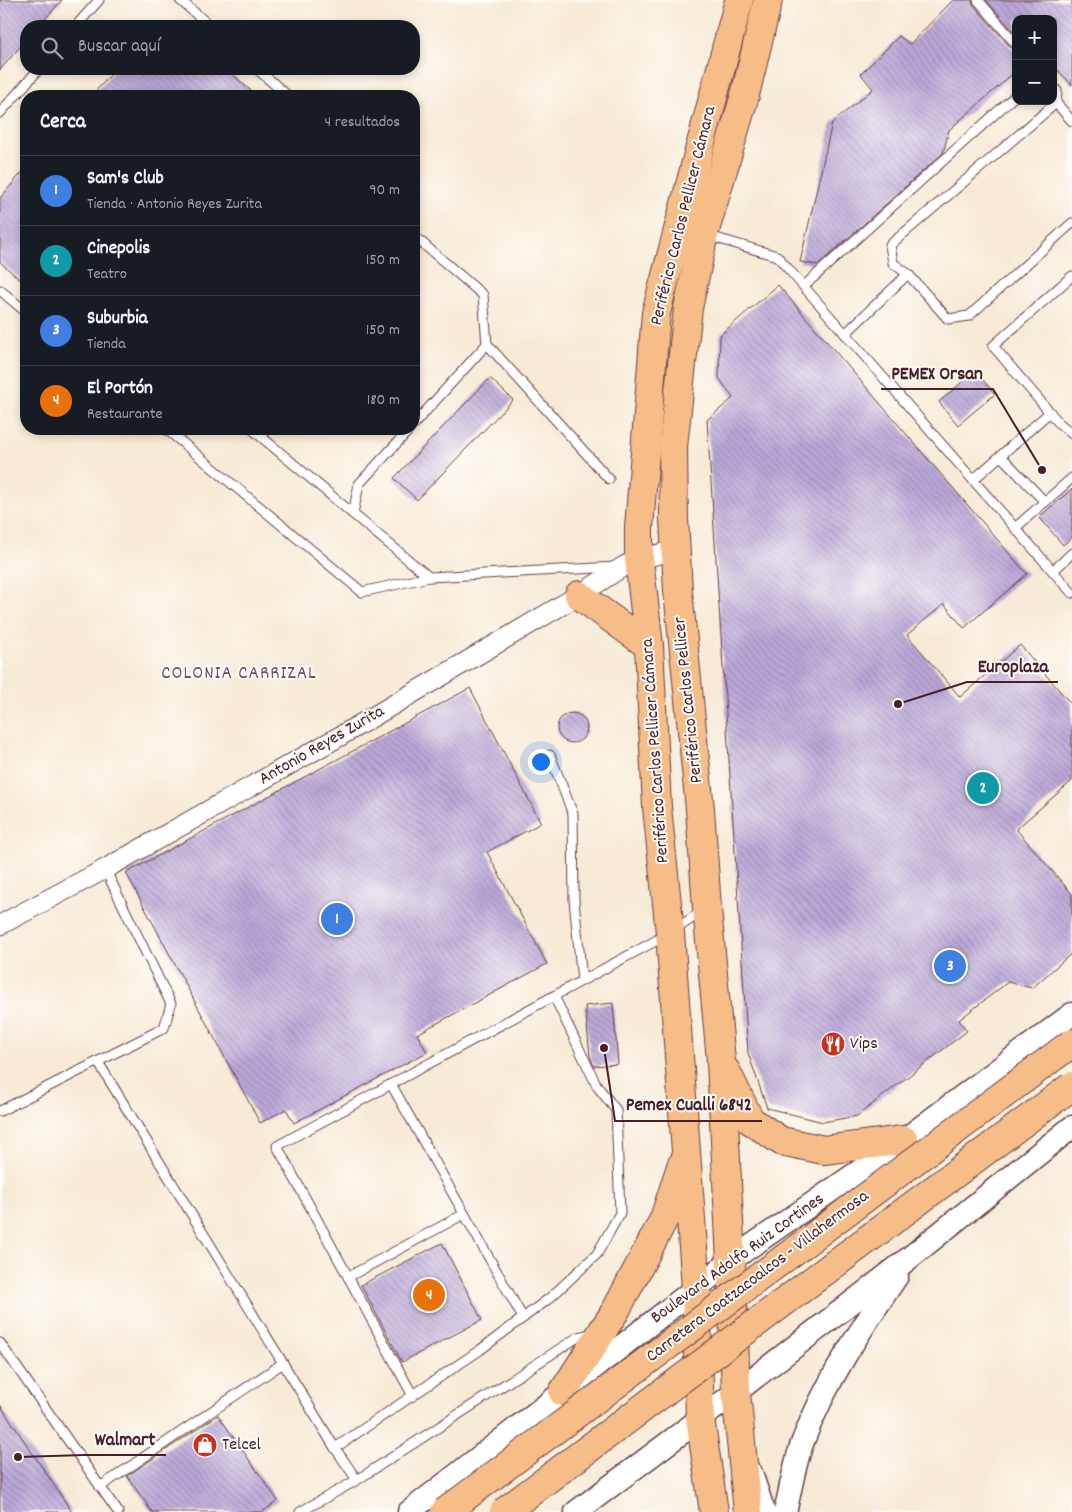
<!DOCTYPE html>
<html lang="es">
<meta charset="utf-8">
<style>
:root{--surface:#171b24;--page:#20242c;--text:#f1f3f6;--muted:#9ea1a6;--line:#363941;--accent:#0b8043}
body{margin:0;font-family:Dekko,sans-serif;background:var(--page);color:var(--text)}
.controls{position:absolute;right:15px;top:15px;display:grid;overflow:hidden;border-radius:10px;box-shadow:0 2px 8px #0003}
.controls button{width:45px;height:45px;display:grid;place-items:center;padding:0;border:0;border-bottom:1px solid var(--line);background:var(--surface);color:var(--text);font:25px sans-serif}
.you{position:absolute;left:540px;top:761px;width:18px;height:18px;margin:-12px;border:4px solid #fff;border-radius:50%;background:#1a73e8;box-shadow:0 0 0 8px #1a73e833}
.badge{display:grid;place-items:center;width:32px;height:32px;border-radius:50%;background:var(--accent);color:#fff;font-size:16px;font-weight:700}
.pin{position:absolute;translate:-50% -50%;border:2px solid #fff;box-shadow:0 1px 5px #0006}
.list{margin:0;padding:0;list-style:none}
h2{display:flex;justify-content:space-between;align-items:center;height:65px;margin:0;padding:0 20px;font-size:21px}
h2 small{font-size:16px;font-weight:400;color:var(--muted)}
.list li{display:grid;grid-template-columns:32px 1fr auto;gap:15px;align-items:center;box-sizing:border-box;height:70px;padding:0 20px;border-top:1px solid var(--line)}
.list b{display:block;font-size:19px;white-space:nowrap}
.list p{margin:0;font-size:16px;white-space:nowrap;color:var(--muted)}
.list em{font-size:16px;font-style:normal;color:var(--muted)}
.icon{flex:none;width:28px;height:28px;fill:none;stroke:currentColor;stroke-width:2;stroke-linecap:round;stroke-linejoin:round}
.map{position:relative;flex:none;width:1072px;height:1512px;overflow:hidden}
.search{position:absolute;background:var(--surface);box-shadow:0 2px 8px #0003;left:20px;top:20px;width:400px;height:55px;display:flex;align-items:center;gap:12px;box-sizing:border-box;padding:0 18px;border-radius:20px;color:var(--muted);font-size:19px}
.panel{position:absolute;background:var(--surface);box-shadow:0 2px 8px #0003;left:20px;top:90px;width:400px;height:345px;border-radius:20px}
.map>svg:first-child{display:block}
.building{fill:url(#building-back-hatch)}
.lines{fill:none;stroke-linecap:round;stroke-linejoin:round}
.service-casing{stroke:#643d45;stroke-width:11}
.minor-casing{stroke:#643d45;stroke-width:21}
.tertiary-casing{stroke:#643d45;stroke-width:25}
.primary-casing{stroke:#643d45;stroke-width:30}
.service{stroke:#fff;stroke-width:9}
.minor{stroke:#fff;stroke-width:19}
.tertiary{stroke:#fff;stroke-width:22}
.primary{stroke:#f7bd88;stroke-width:28}
.trunk-bridge-casing{stroke:#643d45;stroke-width:30;stroke-linecap:butt}
.trunk-bridge{stroke:#f7bd88;stroke-width:28}
.labels{text-anchor:middle;dominant-baseline:central;stroke-width:4;stroke-linejoin:round;paint-order:stroke}
.street-label{font-size:18px;fill:#4a1f2b;stroke:#fdfcf7}
.poi-label{font-size:18px;fill:#4a1f2b;stroke:#fdfcf7;text-anchor:start}
.neighbourhood-label{font-size:19px;letter-spacing:1px;fill:#714f68;stroke:#fdfcf7}
.leader{fill:none;stroke:#4a1f2b;stroke-width:2}
.callout-dot{fill:#4a1f2b;stroke:#fdfcf7;stroke-width:2}
.callout-label{font-size:19px;text-anchor:middle;font-weight:bold;fill:#4a1f2b;stroke:#fdfcf7;stroke-width:4;stroke-linejoin:round;paint-order:stroke}
</style>
<div class="map">
<svg width="1072" height="1512" viewBox="0 0 1072 1512">
<defs>
<pattern id="building-back-hatch" width="6" height="6" patternUnits="userSpaceOnUse" patternTransform="scale(1.25)"><rect width="6" height="6" fill="#baa8d8"/><path d="M-1 5l2 2M0 0l6 6M5-1l2 2" fill="none" stroke="#9988af"/></pattern>
</defs>
<rect width="100%" height="100%" fill="#fdfcf7"/>
<filter id="ink" filterUnits="userSpaceOnUse"><feTurbulence type="fractalNoise" baseFrequency=".02" numOctaves="2"/><feDisplacementMap in="SourceGraphic" scale="10" xChannelSelector="R" yChannelSelector="G"/><feConvolveMatrix kernelMatrix="1 2 1 2 8 2 1 2 1" color-interpolation-filters="sRGB"/></filter>
<filter id="wash" filterUnits="userSpaceOnUse"><feTurbulence type="fractalNoise" baseFrequency=".0096" numOctaves="4" result="noise"/><feDisplacementMap in="SourceGraphic" scale="20" xChannelSelector="R" yChannelSelector="G"/><feGaussianBlur stdDeviation="1.12" result="paint"/><feColorMatrix in="noise" values="0 0 0 0 0 0 0 0 0 0 0 0 0 0 0 0 0 1.4 0 .05"/><feComposite in="paint" operator="in"/></filter>
<g filter="url(#wash)">
<rect width="100%" height="100%" fill="#f7ead6"/>
<g id="blocks">
<g class="building">
<path d="M0,0H62L39,26H26V40L0,70Z"/>
<path d="M953,0H972L973,4L1011,48L1016,50V71L949,130L943,153L818,265L800,262L832,123L873,89L861,74L899,36L910,44Z"/>
<path d="M986,0H1072V85L1053,65V19H1016V34Z"/>
<path d="M116,69H226L257,96H91Z"/>
<path d="M26,168V285L0,262V198Z"/>
<path d="M778,285L1027,574L964,628L944,604L907,635L960,697L1020,645L1072,705V781L1016,829L1072,894V953L1032,988L1008,982L959,1020L967,1031L857,1116L823,1122L767,1108L748,1053L707,420L733,398L719,378L720,335Z"/>
<path d="M975,371L995,394L958,425L939,402Z"/>
<path d="M490,378L513,400L417,500L394,478Z"/>
<path d="M1072,489V537L1063,545L1039,517Z"/>
<path d="M470,688L541,823L487,852L547,964L417,1034L427,1052L294,1123L286,1109L260,1123L126,873Z"/>
<circle cx="572" cy="728" r="15"/>
<path d="M613,1003L618,1064L594,1066L590,1056L585,1006Z"/>
<path d="M442,1243L482,1320L402,1362L361,1285Z"/>
<path d="M0,1405L72,1512H0Z"/>
<path d="M218,1415L278,1501L262,1512H152L127,1476Z"/>
</g>
</g>
</g>
<g filter="url(#ink)">
<use href="#blocks" fill-opacity="0" stroke="#643d45" stroke-width="1"/>
<g class="lines">
<defs>
<g id="service">
<path d="M180,0L210,26"/>
<path d="M978,0L1016,44"/>
<path d="M76,26L99,0"/>
<path d="M257,69L288,96"/>
<path d="M1056,103L1072,121"/>
<path d="M0,113L39,69"/>
<path d="M706,235L777,256L1072,593"/>
<path d="M414,236L483,295L487,344L609,479"/>
<path d="M908,274L948,319L969,316L1072,223"/>
<path d="M1072,276L993,346L1059,423L1072,434"/>
<path d="M804,286L1016,95"/>
<path d="M0,290L26,312"/>
<path d="M845,334L908,274L893,263L890,245L1056,103L1057,91L1053,87"/>
<path d="M414,424L487,344"/>
<path d="M166,429L362,592L429,577L616,567"/>
<path d="M252,429L353,514"/>
<path d="M410,429L359,484L353,514L429,577"/>
<path d="M1001,456L1045,502"/>
<path d="M973,480L1050,412"/>
<path d="M1015,528L1072,478"/>
<path d="M1053,571L1072,553"/>
<path d="M550,755L573,814L574,900L582,980"/>
<path d="M98,1062L335,1448L357,1480"/>
<path d="M391,1084L523,1318"/>
<path d="M0,1111L164,1028L171,1004L105,869"/>
<path d="M348,1277L464,1214"/>
<path d="M0,1343L118,1512"/>
<path d="M413,1396L277,1146L670,933L704,910"/>
<path d="M335,1448L480,1350L551,1297L597,1254L620,1213L616,1110L597,1086L554,996"/>
<path d="M100,1487L283,1363"/>
<path d="M300,1512L357,1480L578,1337L593,1333"/>
</g>
<path id="minor" d="M0,925L105,869L342,735L579,595L624,566L639,559L676,550"/>
<g id="tertiary">
<path d="M751,1473L764,1512"/>
<path d="M409,1512L741,1253L904,1140L1072,1014"/>
<path d="M576,1512L736,1392L908,1259L1072,1127"/>
<path d="M785,1512C791,1489 794,1464 803,1441C826,1381 861,1329 897,1276"/>
</g>
<g id="primary">
<path d="M579,595L649,646"/>
<path d="M726,1071L750,1120L781,1141L824,1150L904,1140"/>
<path d="M563,1392L616,1310L664,1219L681,1166"/>
<path d="M714,1512L700,1418L696,1288L670,933L657,807L649,646L639,559V528L656,313L739,0"/>
<path d="M748,1512L736,1392L731,1261L721,1061L707,908L700,809L678,591L674,519L673,447L688,308L704,234L745,95L768,0"/>
</g>
</defs>
<use href="#service" class="service-casing"/>
<use href="#minor" class="minor-casing"/>
<use href="#tertiary" class="tertiary-casing"/>
<use href="#primary" class="primary-casing"/>
<use href="#service" class="service"/>
<use href="#minor" class="minor"/>
<use href="#tertiary" class="tertiary"/>
<use href="#primary" class="primary"/>
<defs>
<g id="trunk-bridge">
<path d="M445,1512L1072,1043"/>
<path d="M504,1512L1072,1086"/>
</g>
</defs>
<use href="#trunk-bridge" class="trunk-bridge-casing"/>
<use href="#trunk-bridge" class="trunk-bridge"/>
</g>
</g>
<defs>
<symbol id="restaurant-disc" viewBox="-11 -11 22 22"><circle r="9.5" fill="#c8321e" stroke="#fdfcf7"/><path d="M-5-6h1v4h1v-4h1v4h1v-4h1v5L-1.5 .5V6h-2V.5L-5-1ZM5-6V6H3V1.5H1.5Q1.5-4 5-6Z" fill="#fff"/></symbol>
<symbol id="shop-disc" viewBox="-11 -11 22 22"><circle r="9.5" fill="#c8321e" stroke="#fdfcf7"/><path d="M-5-2.5h2.3a2.7 3.5 0 0 1 5.4 0H5L5.5 6h-11ZM-1.5-2.5h3a1.5 2.3 0 0 0-3 0Z" fill="#fff"/></symbol>
</defs>
<g fill-rule="evenodd">
<use href="#restaurant-disc" x="819" y="1030" width="28" height="28"/>
<use href="#shop-disc" x="191" y="1431" width="28" height="28"/>
</g>
<g class="labels">
<g class="street-label">
<text transform="translate(684 216) rotate(-76)">Periférico Carlos Pellicer Cámara</text>
<text transform="translate(689 700) rotate(-96)">Periférico Carlos Pellicer</text>
<text transform="translate(322 746) rotate(-30)">Antonio Reyes Zurita</text>
<text transform="translate(656 751) rotate(-94)">Periférico Carlos Pellicer Cámara</text>
<text transform="translate(738 1259) rotate(-36)">Boulevard Adolfo Ruiz Cortines</text>
<text transform="translate(758 1277) rotate(-37)">Carretera Coatzacoalcos - Villahermosa</text>
</g>
<g class="poi-label">
<text x="850" y="1044">Vips</text>
<text x="222" y="1445">Telcel</text>
</g>
<g class="neighbourhood-label">
<text x="239" y="674">COLONIA CARRIZAL</text>
</g>
</g>
<path class="leader" d="M1042 470L993 389H881M898 704L967 682H1058M604 1048L615 1121H762M18 1457L85 1455H166"/>
<g class="callout-dot">
<circle cx="1042" cy="470" r="5"/>
<circle cx="898" cy="704" r="5"/>
<circle cx="604" cy="1048" r="5"/>
<circle cx="18" cy="1457" r="5"/>
</g>
<g class="callout-label">
<text x="937" y="379">PEMEX Orsan</text>
<text x="1013" y="672">Europlaza</text>
<text x="689" y="1110">Pemex Cualli 6842</text>
<text x="125" y="1445">Walmart</text>
</g>
</svg>
<div class="controls">
<button>+</button>
<button>−</button>
</div>
<div class="you"></div>
<div class="pin badge" style="left:337px;top:919px;background:#3f7fe0">1</div>
<div class="pin badge" style="left:983px;top:788px;background:#0f9aa8">2</div>
<div class="pin badge" style="left:950px;top:966px;background:#3f7fe0">3</div>
<div class="pin badge" style="left:429px;top:1295px;background:#e8710a">4</div>
<div class="search"><svg class="icon" aria-label="search" viewBox="0 0 24 24"><circle cx="10" cy="10" r="6"/><path d="M15 15l6 6"/></svg>Buscar aquí</div>
<section class="panel">
<h2>Cerca<small>4 resultados</small></h2>
<ul class="list">
<li><span class="badge" style="background:#3f7fe0">1</span><div><b>Sam's Club</b><p>Tienda · Antonio Reyes Zurita</p></div><em>90 m</em></li>
<li><span class="badge" style="background:#0f9aa8">2</span><div><b>Cinepolis</b><p>Teatro</p></div><em>150 m</em></li>
<li><span class="badge" style="background:#3f7fe0">3</span><div><b>Suburbia</b><p>Tienda</p></div><em>150 m</em></li>
<li><span class="badge" style="background:#e8710a">4</span><div><b>El Portón</b><p>Restaurante</p></div><em>180 m</em></li>
</ul>
</section>
</div>
